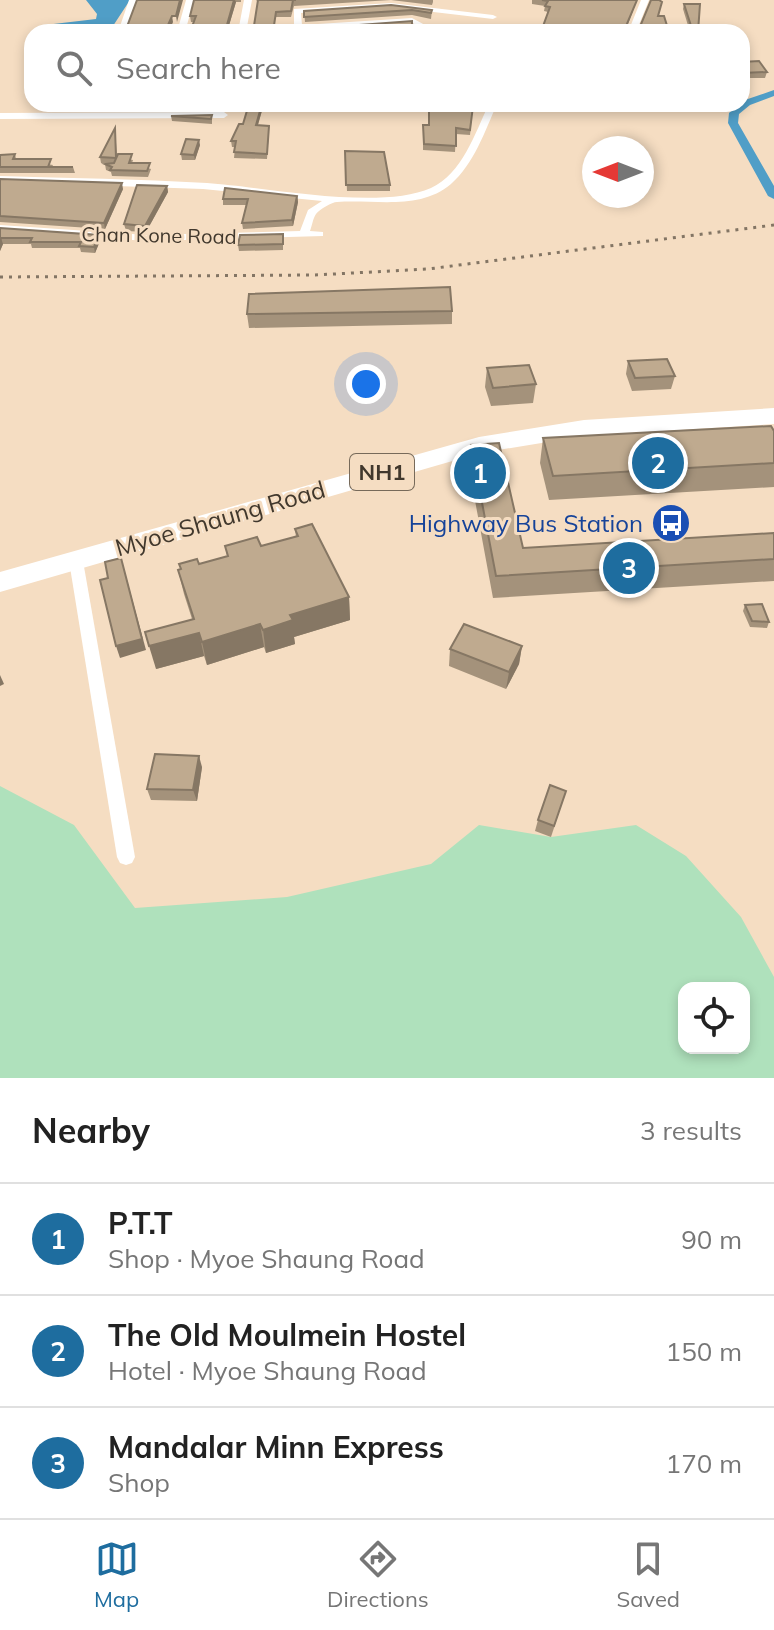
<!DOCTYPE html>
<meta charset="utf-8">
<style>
:root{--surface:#fff;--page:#f2f2f2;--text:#222;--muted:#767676;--line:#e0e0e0;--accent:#1e6d9f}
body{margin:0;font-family:Mulish,sans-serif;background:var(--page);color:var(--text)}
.controls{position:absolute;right:24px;bottom:24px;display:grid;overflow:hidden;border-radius:16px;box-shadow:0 4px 12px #0003}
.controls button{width:72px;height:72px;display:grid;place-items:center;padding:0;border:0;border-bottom:2px solid var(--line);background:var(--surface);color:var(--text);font:40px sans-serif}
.compass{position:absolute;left:582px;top:136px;width:72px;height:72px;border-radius:50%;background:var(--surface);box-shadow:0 4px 12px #0003;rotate:270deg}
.you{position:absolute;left:366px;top:384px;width:28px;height:28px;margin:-20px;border:6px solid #fff;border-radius:50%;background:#1a73e8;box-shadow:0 0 0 12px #1a73e833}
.badge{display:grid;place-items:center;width:52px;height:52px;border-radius:50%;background:var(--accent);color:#fff;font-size:26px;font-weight:700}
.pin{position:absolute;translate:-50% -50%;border:4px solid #fff;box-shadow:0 2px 8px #0006}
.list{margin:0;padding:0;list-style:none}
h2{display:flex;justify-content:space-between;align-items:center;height:104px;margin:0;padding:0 32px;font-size:34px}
h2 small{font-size:26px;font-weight:400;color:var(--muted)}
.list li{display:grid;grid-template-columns:52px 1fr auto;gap:24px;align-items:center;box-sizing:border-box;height:112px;padding:0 32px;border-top:2px solid var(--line)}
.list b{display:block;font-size:30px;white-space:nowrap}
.list p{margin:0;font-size:26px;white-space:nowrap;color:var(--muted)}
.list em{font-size:26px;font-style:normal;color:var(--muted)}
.icon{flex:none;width:44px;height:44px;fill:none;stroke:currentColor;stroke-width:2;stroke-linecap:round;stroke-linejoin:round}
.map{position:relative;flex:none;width:774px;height:1078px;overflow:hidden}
.search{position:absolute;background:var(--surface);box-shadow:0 4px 12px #0003;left:24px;right:24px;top:24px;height:88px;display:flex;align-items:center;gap:20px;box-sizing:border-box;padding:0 28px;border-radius:24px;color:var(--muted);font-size:30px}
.sheet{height:440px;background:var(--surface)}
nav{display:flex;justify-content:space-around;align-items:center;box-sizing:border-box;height:112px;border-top:2px solid var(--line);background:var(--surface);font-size:22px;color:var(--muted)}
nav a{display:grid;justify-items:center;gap:4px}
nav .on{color:var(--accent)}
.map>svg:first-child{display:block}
.green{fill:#afe1bc;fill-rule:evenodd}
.water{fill:#509ec7}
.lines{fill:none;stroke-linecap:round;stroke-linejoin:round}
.canal{fill:#509ec7;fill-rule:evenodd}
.street{fill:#fff;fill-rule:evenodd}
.highway{fill:#fff;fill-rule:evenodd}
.rail{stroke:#837564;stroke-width:3;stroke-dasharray:3 6;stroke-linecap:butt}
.wall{fill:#a4927b}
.shaded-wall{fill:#867764}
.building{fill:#bfaa8f;stroke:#867764;stroke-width:2}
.labels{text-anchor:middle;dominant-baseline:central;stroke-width:6;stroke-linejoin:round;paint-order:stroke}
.far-street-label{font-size:20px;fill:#41382d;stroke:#f5ddc2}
.shield{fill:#f5ddc2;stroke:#776a5a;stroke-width:2}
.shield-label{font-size:22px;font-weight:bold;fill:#41382d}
.street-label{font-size:24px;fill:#41382d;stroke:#f5ddc2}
.transit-label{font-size:24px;fill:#164399;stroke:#f5ddc2;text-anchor:end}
</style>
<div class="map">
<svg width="774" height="1078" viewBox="0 0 774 1078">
<rect width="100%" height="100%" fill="#f5ddc2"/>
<path class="green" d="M0,786L74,825L135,908L287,897L431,864L479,825L551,837L636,825L686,856L741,917L774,977V1078H0ZM684,988H744V1048H684Z"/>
<path class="water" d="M86,0H130L111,29L106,32H38L39,27L45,25L96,19L97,14Z"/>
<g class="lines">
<path class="canal" d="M774,90V96L750,105L739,114L738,123L774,186V199L768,196L728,123L729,113L742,101Z"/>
<g class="street">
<path d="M129,0H137L126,32H118Z"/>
<path d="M186,0H194L185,32H177Z"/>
<path d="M244,0H252L246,32H238Z"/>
<path d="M641,0H649L636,32H628Z"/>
<path d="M391,3L493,15L497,17L493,19L391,7L301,13L302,25L412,18L438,32H428L411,22L289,32L294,27V9Z"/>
<path d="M489,104H497C485,131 474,164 451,184C419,211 375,199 337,202C332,202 320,209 316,214C313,218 312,226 310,231L323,232V236L147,241L0,231V225L147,235L300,231L308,210L322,201L203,189L0,182V176C69,178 138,179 207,183C266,187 379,211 431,188C462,174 475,133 489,104Z"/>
<path d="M0,113L224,112L228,115L224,118L0,119Z"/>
<path d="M76,556L81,557L83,561L135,857L132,863L126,865L120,863L117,857L69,561L71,557Z"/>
</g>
<path class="highway" d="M774,408V424L584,436L480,453L0,592V572L479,437L584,420Z"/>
<path class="rail" d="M0,277L315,275L428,269L774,225"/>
</g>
<g class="wall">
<path d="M194,0H241V2H236L227,32H190L194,22H191L190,16Z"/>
<path d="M256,0H391L294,6L291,17H276Z"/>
<path d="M391,0H433V2L432,5Z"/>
<path d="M532,0H637L627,27L629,30L639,29L658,16L669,32H542L548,12L544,11L545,6L532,4Z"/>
<path d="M684,4L698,32H690L683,9Z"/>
<path d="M432,10L431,19L412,15L305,22L304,11Z"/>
<path d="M412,21V32H306L305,29Z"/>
<path d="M742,62L767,72L765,78H742Z"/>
<path d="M175,104H217L216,109H176Z"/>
<path d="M429,104H466L464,106H473L470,135L456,134L455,152L423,150V125H429Z"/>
<path d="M263,107L258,125L269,131L267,159L234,158L235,147H232L231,141L243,124Z"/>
<path d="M212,115V124L172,121L171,116Z"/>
<path d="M115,128L117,157L133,160L132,163L151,169L148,177L112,176L111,172L106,170L105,164L112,163H101L100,157Z"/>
<path d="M200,145L195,160H182L181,154Z"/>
<path d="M345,151L390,185V191H347Z"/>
<path d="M15,154L16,159L53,165L52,167H73L75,173H0V155Z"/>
<path d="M0,179L123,189L105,229L0,222Z"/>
<path d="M167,186L168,192L146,232L126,231L124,224Z"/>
<path d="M297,196L298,202L293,226L243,229L242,223L246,205H223V199Z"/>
<path d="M0,228L100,241L95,253L81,252L80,248H32L31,244H3L0,251Z"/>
<path d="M283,234V250L239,251L238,245Z"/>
<path d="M452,311V324L249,328L247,314Z"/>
<path d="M628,361L675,376L671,389L632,391L626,374Z"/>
<path d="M487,368L536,384L533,403L491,406L485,387Z"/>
<path d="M774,431V487L549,500L540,463L543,438Z"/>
<path d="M471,445L523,548L774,533V581L493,598L469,468Z"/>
<path d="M295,529L349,597L350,620L294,637L295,644L266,653L264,647L207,665L204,656L156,669L192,619L184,594L178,570L227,556L225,546H261L296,537Z"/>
<path d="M745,605L769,622L767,628L750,627L743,611Z"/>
<path d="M522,646L519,664L506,689L449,666L450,649Z"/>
<path d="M202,767L197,801L151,800L147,789Z"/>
<path d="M566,791L551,837L535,831L538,820Z"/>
</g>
<g class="shaded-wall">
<path d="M180,0H183L177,22L176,16Z"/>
<path d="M234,0H235L236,2L227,32H225Z"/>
<path d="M172,16L173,22L169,32H165Z"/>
<path d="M412,27V32H389V29Z"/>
<path d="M262,104H263V107L256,131V125Z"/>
<path d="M199,140L200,145L195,160L194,155Z"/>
<path d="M122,183L123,189L105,229L104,223Z"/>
<path d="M167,186L168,192L146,232L145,226Z"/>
<path d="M297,196L298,202L293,226L292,220Z"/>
<path d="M99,235L100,241L95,253L94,247Z"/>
<path d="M1,238L3,244L0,251V240Z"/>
<path d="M121,558L146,650L120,658L116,646Z"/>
<path d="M349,597L350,620L294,637L295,644L266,653L263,630L290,615Z"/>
<path d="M260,624L264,647L207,665L202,642Z"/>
<path d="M199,633L204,656L156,669L149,646Z"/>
<path d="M522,646L519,664L506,689L509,672Z"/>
<path d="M0,675L4,684L0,686Z"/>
<path d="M199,756L202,767L197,801L193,790Z"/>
</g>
<g class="building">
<path d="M137,0H180L176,16H172L165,32H125Z"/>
<path d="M194,0H234L225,32H190L196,16H190Z"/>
<path d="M258,0H296H293L291,11L276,12L273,32H253Z"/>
<path d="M542,0H637L626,26L629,30L639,29L651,0H659L662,2L658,16H664L669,32H568L542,29L550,7L545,6L548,1Z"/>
<path d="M684,4H700L698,32H693Z"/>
<path d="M391,5L432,10L431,13L412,10L304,17V11Z"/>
<path d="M412,21V27L389,29L390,32H329L327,28L305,29Z"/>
<path d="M759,61L767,72L742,73V62Z"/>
<path d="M249,104H262L256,125L269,126L267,154L234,152L236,141H231L239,124H243Z"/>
<path d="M429,104H461L460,105L473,106L470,130L456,128V146L424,144L423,125H429Z"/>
<path d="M212,115L211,119L171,116Z"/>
<path d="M115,128L116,158L100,157Z"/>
<path d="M186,139L199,140L194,155L181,154Z"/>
<path d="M345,151L384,152L390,185H346Z"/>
<path d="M15,154L13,159H51L48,167H73H0V155Z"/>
<path d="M118,154H132L129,163H150L147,171L110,170L112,167L105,164L114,163Z"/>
<path d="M0,179L122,183L104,223L0,216Z"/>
<path d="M137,185L167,186L145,226L124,224Z"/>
<path d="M225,188L297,196L292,220L242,223L248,199H223Z"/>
<path d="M0,228L99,235L94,247L79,246L81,242H30L32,238H1L0,240Z"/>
<path d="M283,234V244L238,245L240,235Z"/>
<path d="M450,287L452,311L247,314L249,294Z"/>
<path d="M667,359L675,376L635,378L628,361Z"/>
<path d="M529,365L536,384L493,388L487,368Z"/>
<path d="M771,426L774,431V463L553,476L543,438Z"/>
<path d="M499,443L523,548L774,533V559L496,576L471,445Z"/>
<path d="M312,524L349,597L290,615L293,620L263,630L260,624L202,642L199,633L149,646L145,632L194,619L178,570L181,569L179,564L197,559L199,564L228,556L225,546L257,537L261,546L298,536L295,529Z"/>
<path d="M121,558L142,639L116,646L100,580L108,578L105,562Z"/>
<path d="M762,604L769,622L752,621L745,605Z"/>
<path d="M464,624L522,646L509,672L450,649Z"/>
<path d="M155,754L199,756L193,790L147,789Z"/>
<path d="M550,785L566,791L554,826L538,820Z"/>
</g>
<defs>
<symbol id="bus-disc" viewBox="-11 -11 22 22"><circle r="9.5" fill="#1a4fb4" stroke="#f5ddc2"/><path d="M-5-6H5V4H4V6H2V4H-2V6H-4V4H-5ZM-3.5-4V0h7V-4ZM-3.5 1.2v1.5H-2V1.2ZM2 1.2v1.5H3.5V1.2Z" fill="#fff"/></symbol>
</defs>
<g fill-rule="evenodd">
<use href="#bus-disc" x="649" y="501" width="44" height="44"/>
</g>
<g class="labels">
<g class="far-street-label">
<text transform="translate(159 235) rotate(1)">Chan Kone Road</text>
</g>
<rect class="shield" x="350" y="454" width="64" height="36" rx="6"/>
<g class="shield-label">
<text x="382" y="472">NH1</text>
</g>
<g class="street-label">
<text transform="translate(220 518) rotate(-16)">Myoe Shaung Road</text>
</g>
<g class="transit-label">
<text x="643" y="523">Highway Bus Station</text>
</g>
</g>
</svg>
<div class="controls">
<button><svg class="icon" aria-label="locate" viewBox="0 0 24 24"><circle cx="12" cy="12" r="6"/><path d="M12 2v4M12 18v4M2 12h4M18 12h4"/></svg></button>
</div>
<svg class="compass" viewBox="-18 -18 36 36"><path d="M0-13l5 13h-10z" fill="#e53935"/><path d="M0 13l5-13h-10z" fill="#767676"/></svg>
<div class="you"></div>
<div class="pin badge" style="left:480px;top:473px">1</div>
<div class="pin badge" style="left:658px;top:463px">2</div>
<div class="pin badge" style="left:629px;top:568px">3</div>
<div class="search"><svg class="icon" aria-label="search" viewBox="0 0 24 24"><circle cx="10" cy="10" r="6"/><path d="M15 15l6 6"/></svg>Search here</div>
</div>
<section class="sheet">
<h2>Nearby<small>3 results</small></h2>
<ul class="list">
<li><span class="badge">1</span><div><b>P.T.T</b><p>Shop · Myoe Shaung Road</p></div><em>90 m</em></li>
<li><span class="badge">2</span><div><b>The Old Moulmein Hostel</b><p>Hotel · Myoe Shaung Road</p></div><em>150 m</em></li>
<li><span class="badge">3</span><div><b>Mandalar Minn Express</b><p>Shop</p></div><em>170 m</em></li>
</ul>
</section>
<nav>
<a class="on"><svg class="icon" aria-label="map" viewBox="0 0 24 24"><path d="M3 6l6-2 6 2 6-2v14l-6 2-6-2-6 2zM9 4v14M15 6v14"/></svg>Map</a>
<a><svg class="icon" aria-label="directions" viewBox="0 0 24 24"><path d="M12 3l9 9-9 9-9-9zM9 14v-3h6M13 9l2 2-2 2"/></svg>Directions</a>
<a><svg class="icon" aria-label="saved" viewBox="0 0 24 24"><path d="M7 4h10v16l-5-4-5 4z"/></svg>Saved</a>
</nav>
